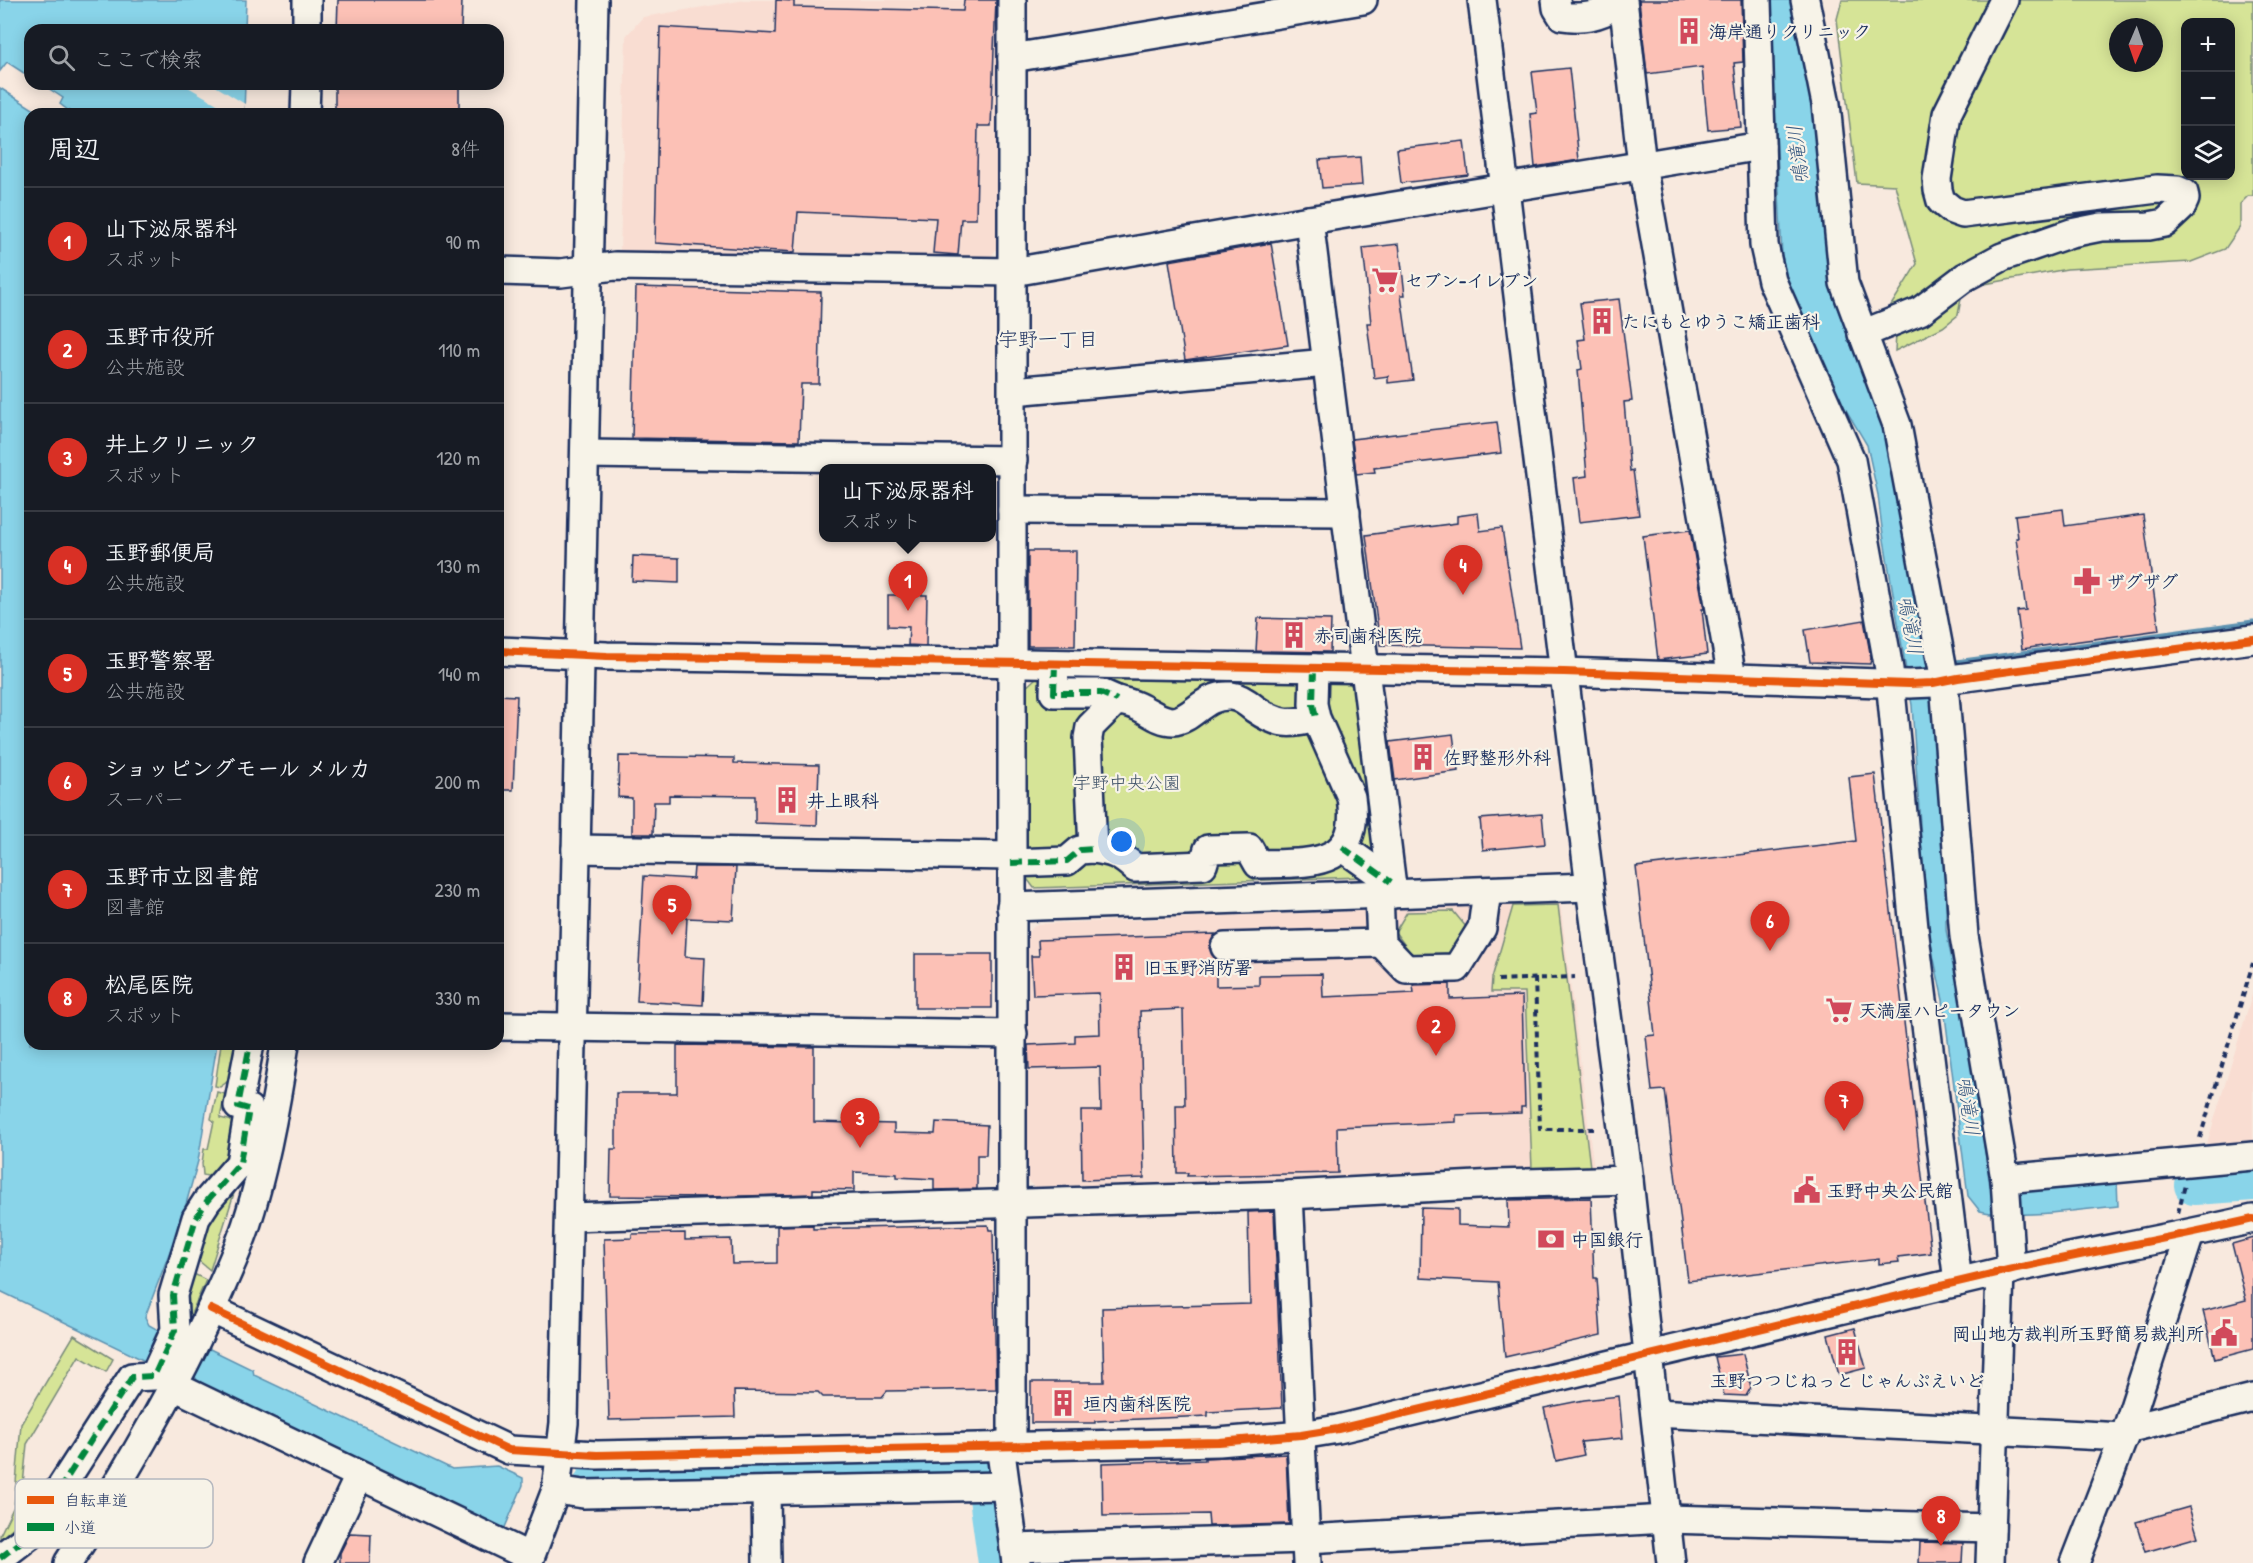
<!DOCTYPE html>
<html lang="ja">
<meta charset="utf-8">
<style>
:root{--surface:#171b24;--page:#242831;--text:#f1f3f6;--muted:#9ea1a6;--line:#363941;--accent:#d93025}
body{margin:0;font-family:"Patrick Hand","Klee One",sans-serif;background:var(--page);color:var(--text)}
.controls{position:absolute;right:18px;top:18px;display:grid;overflow:hidden;border-radius:12px;box-shadow:0 3px 15px #0003}
.controls button{width:54px;height:54px;display:grid;place-items:center;padding:0;border:0;border-bottom:2px solid var(--line);background:var(--surface);color:var(--text);font:30px sans-serif}
.compass{position:absolute;left:2109px;top:18px;width:54px;height:54px;border-radius:50%;background:var(--surface);box-shadow:0 3px 15px #0003;rotate:182deg}
.you{position:absolute;left:1122px;top:842px;width:21px;height:21px;margin:-15px;border:4px solid #fff;border-radius:50%;background:#1a73e8;box-shadow:0 0 0 9px #1a73e833}
.badge{display:grid;place-items:center;width:39px;height:39px;border-radius:50%;background:var(--accent);color:#fff;font-size:20px;font-weight:700}
.pin{position:absolute;translate:-50% -50px;filter:drop-shadow(0 2px 3px #0008)}
.pin::after{content:'';position:absolute;top:32px;width:21px;height:18px;background:inherit;clip-path:polygon(0 0,100% 0,50% 100%)}
.popup{position:absolute;left:819px;top:464px;width:177px;height:78px;box-sizing:border-box;display:grid;place-content:center;border-radius:12px;background:var(--surface);filter:drop-shadow(0 2px 4px #0005);font-size:20px;white-space:nowrap;color:var(--muted)}
.popup b{font-size:22px;color:var(--text)}
.popup::after{content:'';position:absolute;left:50%;top:100%;margin-left:-12px;border:12px solid transparent;border-top-color:var(--surface)}
.list{margin:0;padding:0;list-style:none}
h2{display:flex;justify-content:space-between;align-items:center;height:78px;margin:0;padding:0 24px;font-size:26px}
h2 small{font-size:20px;font-weight:400;color:var(--muted)}
.list li{display:grid;grid-template-columns:39px 1fr auto;gap:18px;align-items:center;box-sizing:border-box;height:108px;padding:0 24px;border-top:2px solid var(--line)}
.list b{display:block;font-size:22px;white-space:nowrap}
.list p{margin:0;font-size:20px;white-space:nowrap;color:var(--muted)}
.list em{font-size:20px;font-style:normal;color:var(--muted)}
.icon{flex:none;width:33px;height:33px;fill:none;stroke:currentColor;stroke-width:2;stroke-linecap:round;stroke-linejoin:round}
.map{position:relative;flex:none;width:2253px;height:1563px;overflow:hidden}
.search{position:absolute;background:var(--surface);box-shadow:0 3px 15px #0003;left:24px;top:24px;width:480px;height:66px;display:flex;align-items:center;gap:15px;box-sizing:border-box;padding:0 21px;border-radius:18px;color:var(--muted);font-size:22px}
.panel{position:absolute;background:var(--surface);box-shadow:0 3px 15px #0003;left:24px;top:108px;width:480px;height:942px;border-radius:18px}
.map>svg:first-child{display:block}
.built{fill:#f9ddd2}
.green{fill:#d6e497;stroke:#788a7a;stroke-width:1.5;fill-rule:evenodd}
.water{fill:#89d4e9;stroke:#5d92b1;stroke-width:1.5}
.pier{fill:#f8e9de}
.lines{fill:none;stroke-linecap:round;stroke-linejoin:round}
.stream{stroke:#5d92b1;stroke-width:7}
.river{stroke:#89d4e9;stroke-width:40}
.building{fill:#fcc1b6;stroke:#1b2f5e;stroke-width:1.5}
.minor-casing{stroke:#1b2f5e;stroke-width:32}
.path{stroke:#1b2f5e;stroke-width:4;stroke-dasharray:6 4.5;stroke-linecap:butt}
.minor{stroke:#f7f3e8;stroke-width:27}
.quiet{stroke:#00873e;stroke-width:6;stroke-dasharray:12 6;stroke-linecap:butt}
.cycleway-casing{stroke:#f7f3e8;stroke-width:11}
.cycleway{stroke:#e8590c;stroke-width:8}
.labels{text-anchor:middle;dominant-baseline:central;stroke-width:4.5;stroke-linejoin:round;paint-order:stroke}
.poi-label{font-size:18px;font-weight:bold;fill:#1b2f5e;stroke:#f7f3e8;text-anchor:start}
.park-label{font-size:18px;fill:#405369;stroke:#f7f3e8}
.water-label{font-size:20px;font-style:italic;fill:#365881;stroke:#f7f3e8}
.neighbourhood-label{font-size:20px;fill:#1b2f5e;stroke:#f7f3e8}
.key{fill:#f7f3e8;stroke:#b5b8bf;stroke-width:1.5}
.key-label{font-size:16px;fill:#1b2f5e}
</style>
<div class="map">
<svg width="2253" height="1563" viewBox="0 0 2253 1563">
<rect width="100%" height="100%" fill="#f8e9de"/>
<filter id="ink" filterUnits="userSpaceOnUse"><feTurbulence type="fractalNoise" baseFrequency=".0167" numOctaves="2"/><feDisplacementMap in="SourceGraphic" scale="12" xChannelSelector="R" yChannelSelector="G"/><feConvolveMatrix kernelMatrix="1 2 1 2 8 2 1 2 1" color-interpolation-filters="sRGB"/></filter>
<g filter="url(#ink)">
<g class="built">
<path d="M745,0H1000L997,248L989,259L620,253L626,36L643,17Z"/>
<path d="M1560,902L1594,1169L1034,1187L1024,1177V936L1037,924Z"/>
<path d="M2253,992V1146L2205,1150Z"/>
</g>
<g class="green">
<path d="M1842,0H2253V196H2248L2240,204V227L2225,249L2191,262L2067,269L1963,288L1958,315L1943,327L1895,351L1896,334L1890,307L1917,264L1895,185L1857,183L1837,19ZM2186,22H2230V176H2186ZM2118,27H2154V63H2118Z"/>
<path d="M1036,678L1349,682L1356,693L1377,854L1361,877L1034,888L1025,876L1023,690Z"/>
<path d="M1558,905L1590,1167L1532,1169L1525,992H1491L1492,978L1513,906Z"/>
<path d="M1453,911L1467,928L1453,953L1412,955L1395,932L1407,912Z"/>
<path d="M221,1044H244L238,1074L220,1087L215,1086Z"/>
<path d="M217,1092L225,1094L220,1118L241,1123L233,1164L215,1178L203,1175L202,1163L204,1149H208L214,1121L211,1119Z"/>
<path d="M240,1174L210,1270L194,1257L197,1232Z"/>
<path d="M189,1275H196L206,1280L182,1334Z"/>
<path d="M74,1335L113,1359L106,1372L79,1356L27,1444L20,1515L16,1525L0,1539V1535L14,1506L21,1424Z"/>
</g>
<g class="water">
<path d="M0,0H246L245,30H30V77L7,62L0,71Z"/>
<path d="M1770,0H1791L1811,102L1831,291L1882,426L1894,465L1932,658L1946,868V930L1955,976L1958,982L1977,1094L1990,1186L2022,1187L2117,1180L2118,1206C2083,1209 2013,1220 1980,1211L1968,1196L1943,1000L1927,928L1912,705L1882,528L1878,495L1867,445L1843,405L1789,288L1782,256Z"/>
<path d="M42,84H245L244,114H73L60,104L63,98Z"/>
<path d="M0,88L41,114H30V1044H217L198,1161L181,1222L145,1317L149,1325L160,1331L153,1353L149,1352L145,1361L0,1291Z"/>
<path d="M171,1330L253,1370L254,1375L452,1469L497,1466L523,1478V1485L503,1532L200,1386Z"/>
</g>
<path class="pier" d="M183,84H212L245,104L244,114H234Z"/>
<g class="lines">
<path class="stream" d="M1956,663L2253,623"/>
<g class="river">
<path d="M2194,1185L2253,1181"/>
<path d="M594,1483L601,1484L614,1480L985,1469L998,1563"/>
</g>
</g>
<g class="building">
<path d="M338,0H462L461,30H337Z"/>
<path d="M776,0L794,1V7L963,11L964,0H996L991,126H978L976,219H961L958,255L933,253L936,218L798,212L795,252L655,243L660,27L775,34Z"/>
<path d="M1639,0H1741L1743,62L1734,63L1741,127L1708,130L1702,67L1647,74Z"/>
<path d="M1569,68L1579,160L1535,167L1530,114L1537,113L1532,72Z"/>
<rect x="335" y="84" width="124" height="30"/>
<path d="M1464,141L1468,175L1401,183L1397,149Z"/>
<path d="M1360,157L1362,185L1322,188L1319,160Z"/>
<path d="M1271,243L1288,345L1185,360L1169,261Z"/>
<path d="M1399,244L1405,295H1401L1413,380L1388,383V376L1374,378L1367,323H1371L1363,248Z"/>
<path d="M636,287L821,292L819,384H801L799,441L632,438Z"/>
<path d="M1619,299L1632,401L1624,402L1630,471L1633,470L1639,515L1579,522L1574,478L1587,476L1578,370L1582,369L1578,340L1585,339L1580,303Z"/>
<path d="M1497,422L1501,453L1374,468L1375,472L1356,474L1352,439Z"/>
<path d="M2063,509L2065,526L2143,515L2159,630L2022,649L2017,611L2026,610L2016,538H2018L2015,515Z"/>
<path d="M1478,513L1480,531L1502,528L1520,648L1380,645L1366,535L1457,523V516Z"/>
<path d="M1690,530L1704,609H1702L1707,654L1658,660L1643,536Z"/>
<path d="M1028,551H1076L1075,646H1028Z"/>
<path d="M633,556L679,558V583L632,581Z"/>
<path d="M888,595H927L926,646L908,645L909,627L888,626Z"/>
<path d="M1258,618L1331,620L1330,652L1256,651Z"/>
<path d="M1864,620L1871,658L1870,664L1810,662L1805,630Z"/>
<path d="M498,695L517,696L513,790H498Z"/>
<path d="M1453,734L1458,771L1395,780L1390,742Z"/>
<path d="M619,756L734,758V763L819,765L817,825L755,823V796L669,795V802H654L653,834H632V798L618,797Z"/>
<path d="M1875,774L1931,1253L1898,1257L1899,1262L1879,1264V1259L1688,1281L1665,1090L1652,1091L1646,1036L1655,1035L1636,867L1856,841L1849,777Z"/>
<path d="M1542,814L1545,844L1483,850L1480,819Z"/>
<path d="M694,867H736L733,920L687,918L685,957L705,958L703,1005L637,1001L644,876L693,879Z"/>
<path d="M1215,934L1209,948L1216,959V986L1259,985V975L1322,974L1323,997L1414,993L1413,985L1450,984V999L1522,996L1525,1107H1521V1113L1456,1115V1122L1337,1127L1338,1173L1187,1176L1188,1173H1177L1176,1105H1185L1183,1009L1140,1011L1144,1178L1082,1180L1081,1111H1101L1100,1067L1029,1069L1028,1045L1075,1043V1035L1100,1034L1099,993L1033,995L1031,956H1039L1038,940Z"/>
<rect x="915" y="954" width="77" height="54"/>
<path d="M677,1045L814,1047V1122L894,1124V1133L935,1134L936,1122L987,1125L986,1155H977V1189L934,1190V1179L897,1177V1174L854,1172V1190L813,1189V1194L708,1197L610,1196L611,1149H616V1093H677Z"/>
<path d="M1591,1198L1594,1278H1597L1601,1335L1505,1357L1498,1282L1420,1278L1421,1208L1458,1209V1225L1509,1227L1508,1200Z"/>
<path d="M1274,1211L1282,1408L1208,1412V1416L1095,1421V1423H1031V1382H1104L1102,1308L1250,1304L1248,1212Z"/>
<path d="M813,1225V1229L988,1225L989,1230H993L996,1389L887,1391L882,1397H823L818,1392L734,1391L735,1417L609,1420L604,1239L632,1238V1234L685,1233V1240L731,1239L732,1264L777,1263V1226Z"/>
<path d="M2253,1238V1349L2215,1359L2203,1311L2246,1300L2232,1244Z"/>
<path d="M1855,1328L1866,1368L1839,1375L1828,1335Z"/>
<path d="M1743,1354L1751,1387L1746,1396L1724,1395L1715,1357Z"/>
<path d="M1619,1396L1623,1438L1581,1442L1584,1455L1556,1461L1544,1408L1584,1400Z"/>
<path d="M1286,1454L1289,1524L1209,1526L1208,1514L1103,1516L1102,1463L1205,1460V1458Z"/>
<path d="M2189,1507L2198,1537L2145,1552L2136,1522Z"/>
<path d="M350,1533L371,1534L370,1563H340V1553Z"/>
<path d="M1920,1542L1963,1543L1962,1563H1919Z"/>
</g>
<g class="lines">
<defs>
<g id="minor">
<path d="M1482,0L1590,887L1629,1180L1671,1563"/>
<path d="M1556,0L1557,8L1562,16C1575,18 1591,17 1603,12L1608,0"/>
<path d="M1623,0L1642,165L1732,678"/>
<path d="M1757,0L1764,245L1772,281L1851,460L1889,669L1914,928L1958,1282"/>
<path d="M1805,0L1826,104L1844,283L1897,425L1943,670L1964,936L2005,1179L2011,1270"/>
<path d="M307,30V0"/>
<path d="M1012,58L1363,0"/>
<path d="M305,114L306,84"/>
<path d="M1309,220L1393,894"/>
<path d="M498,271L561,273L615,266L1013,272L1309,220L1761,146"/>
<path d="M1862,334L1920,311L1965,277L2002,257L2071,233L2101,227L2149,226L2165,223L2181,208L2185,199L2184,193L2177,190L2157,189L1963,214L1952,210L1941,201L1938,190L1937,179L1947,114L2004,0"/>
<path d="M1013,391L1327,363"/>
<path d="M585,454L1013,460"/>
<path d="M1012,510L1346,512"/>
<path d="M498,651L607,656L1564,672L1909,684L1933,683L1958,678L2253,639"/>
<path d="M1055,664L1054,693H1101L1117,700"/>
<path d="M1314,668L1313,704L1316,718L1351,797C1362,868 1310,863 1258,864L1249,848L1208,849L1203,865L1135,868C1121,855 1112,851 1093,849L1088,738L1090,727L1117,700C1124,702 1132,703 1139,707C1150,712 1160,721 1173,721C1193,720 1203,694 1231,696C1240,697 1248,703 1255,709C1278,725 1290,725 1316,718"/>
<path d="M1342,847L1391,882"/>
<path d="M576,849L1011,856"/>
<path d="M1011,863L1067,861L1080,850L1093,849"/>
<path d="M1379,894L1381,943L1406,969L1457,968L1482,928L1487,891"/>
<path d="M1011,907L1590,887"/>
<path d="M1225,947L1381,943"/>
<path d="M498,1026L1013,1034"/>
<path d="M2005,1179L2253,1156"/>
<path d="M1289,1195L1307,1563"/>
<path d="M569,1217L1289,1195L1496,1184L1629,1180"/>
<path d="M211,1309L509,1450L597,1455L1219,1442L1301,1435L1338,1429C1561,1375 1784,1321 2008,1270C2090,1252 2172,1238 2253,1219"/>
<path d="M174,1386L530,1557"/>
<path d="M1655,1413L2124,1437"/>
<path d="M2127,1429L2253,1398"/>
<path d="M1000,1445L1016,1563"/>
<path d="M1012,1445V0"/>
<path d="M556,1490L583,1494L1005,1486"/>
<path d="M766,1492L767,1563"/>
<path d="M1014,1548L1306,1539L1667,1519L1991,1528"/>
<path d="M0,1558L30,1535L132,1377L154,1376L175,1330L173,1295L196,1218L207,1201L240,1163L249,1109L238,1106L250,1044"/>
<path d="M68,1563C119,1484 167,1404 207,1318C221,1288 235,1258 246,1226C265,1167 276,1106 285,1044"/>
<path d="M318,1563L359,1476"/>
<path d="M528,1563L556,1490L564,1423L594,0"/>
<path d="M1990,1563L2000,1272"/>
<path d="M2075,1563L2127,1429L2190,1234"/>
</g>
</defs>
<use href="#minor" class="minor-casing"/>
<g class="path">
<path d="M1535,978L1540,1129H1594"/>
<path d="M1498,980L1575,977"/>
<path d="M2200,1138L2253,963"/>
<path d="M2178,1213L2185,1185"/>
</g>
<use href="#minor" class="minor"/>
<g class="quiet">
<path d="M1055,664L1054,693H1101L1117,700"/>
<path d="M1314,668L1313,704L1316,718"/>
<path d="M1342,847L1391,882"/>
<path d="M1011,863L1067,861L1080,850L1093,849"/>
<path d="M0,1558L30,1535L132,1377L154,1376L175,1330L173,1295L196,1218L207,1201L240,1163L249,1109L238,1106L250,1044"/>
</g>
<defs>
<g id="cycleway">
<path d="M498,651L607,656L1564,672L1909,684L1933,683L1958,678L2253,639"/>
<path d="M211,1309L509,1450L597,1455L1219,1442L1301,1435L1338,1429C1561,1375 1784,1321 2008,1270C2090,1252 2172,1238 2253,1219"/>
</g>
</defs>
<use href="#cycleway" class="cycleway-casing"/>
<use href="#cycleway" class="cycleway"/>
</g>
</g>
<defs>
<symbol id="building-bare" viewBox="-9 -9 18 18"><path d="M-4-6H4V6H1V3H-1V6H-4ZM-2.5-4.3h1.7v1.8h-1.7ZM.8-4.3h1.7v1.8H.8ZM-2.5-1h1.7V.8h-1.7ZM.8-1h1.7V.8H.8Z" fill="#d1495b" stroke="#f7f3e8" stroke-width="2.5" paint-order="stroke"/></symbol>
<symbol id="supermarket-bare" viewBox="-9 -9 18 18"><path d="M-6-5.5h2.5l.6 2H6L4.5 2H-2.5L-4.4-4H-6ZM-1.5 3.2a1.3 1.3 0 1 0 .1 0ZM3 3.2a1.3 1.3 0 1 0 .1 0Z" fill="#d1495b" stroke="#f7f3e8" stroke-width="2.5" paint-order="stroke"/></symbol>
<symbol id="pharmacy-bare" viewBox="-9 -9 18 18"><path d="M-2-6h4v4h4v4h-4v4h-4v-4h-4v-4h4Z" fill="#d1495b" stroke="#f7f3e8" stroke-width="2.5" paint-order="stroke"/></symbol>
<symbol id="civic-bare" viewBox="-9 -9 18 18"><path d="M-.6-6.5H3V-4.5H.6V-3L4-1V1h2V6H-6V1h2V-1L-.6-3ZM-1.2 2.5V6h2.4V2.5Z" fill="#d1495b" stroke="#f7f3e8" stroke-width="2.5" paint-order="stroke"/></symbol>
<symbol id="bank-bare" viewBox="-9 -9 18 18"><path d="M-6-4H6V4H-6ZM0-2.3a2.3 2.3 0 1 0 0 4.6a2.3 2.3 0 1 0 0-4.6Z" fill="#d1495b" stroke="#f7f3e8" stroke-width="2.5" paint-order="stroke"/></symbol>
</defs>
<g fill-rule="evenodd">
<use href="#building-bare" x="1670" y="12" width="38" height="38"/>
<use href="#supermarket-bare" x="1366" y="261" width="38" height="38"/>
<use href="#building-bare" x="1583" y="302" width="38" height="38"/>
<use href="#pharmacy-bare" x="2068" y="562" width="38" height="38"/>
<use href="#building-bare" x="1275" y="616" width="38" height="38"/>
<use href="#building-bare" x="1404" y="738" width="38" height="38"/>
<use href="#building-bare" x="768" y="781" width="38" height="38"/>
<use href="#building-bare" x="1105" y="948" width="38" height="38"/>
<use href="#supermarket-bare" x="1820" y="991" width="38" height="38"/>
<use href="#civic-bare" x="1788" y="1171" width="38" height="38"/>
<use href="#bank-bare" x="1532" y="1220" width="38" height="38"/>
<use href="#civic-bare" x="2205" y="1314" width="38" height="38"/>
<use href="#building-bare" x="1828" y="1333" width="38" height="38"/>
<use href="#building-bare" x="1044" y="1384" width="38" height="38"/>
</g>
<g class="labels">
<g class="poi-label">
<text x="1709" y="31">海岸通りクリニック</text>
<text x="1405" y="280">セブン-イレブン</text>
<text x="1622" y="321">たにもとゆうこ矯正歯科</text>
<text x="2107" y="581">ザグザグ</text>
<text x="1314" y="635">赤司歯科医院</text>
<text x="1443" y="757">佐野整形外科</text>
<text x="807" y="800">井上眼科</text>
<text x="1144" y="967">旧玉野消防署</text>
<text x="1859" y="1010">天満屋ハピータウン</text>
<text x="1827" y="1190">玉野中央公民館</text>
<text x="1571" y="1239">中国銀行</text>
<text x="2204" y="1333" text-anchor="end">岡山地方裁判所玉野簡易裁判所</text>
<text x="1847" y="1380" text-anchor="middle">玉野つつじねっと じゃんぷえいど</text>
<text x="1083" y="1403">垣内歯科医院</text>
</g>
<g class="park-label">
<text x="1127" y="782">宇野中央公園</text>
</g>
<g class="water-label">
<text transform="translate(1797 155) rotate(-97)">鳴滝川</text>
<text transform="translate(1911 625) rotate(79)">鳴滝川</text>
<text transform="translate(1969 1106) rotate(82)">鳴滝川</text>
</g>
<g class="neighbourhood-label">
<text x="1048" y="338">宇野一丁目</text>
</g>
</g>
<rect x="15" y="1479" width="198" height="69" rx="9" class="key"/>
<rect x="27" y="1496" width="27" height="8" fill="#e8590c"/>
<rect x="27" y="1523" width="27" height="8" fill="#00873e"/>
<g class="key-label">
<text x="64" y="1506">自転車道</text>
<text x="64" y="1533">小道</text>
</g>
</svg>
<div class="controls">
<button>+</button>
<button>−</button>
<button><svg class="icon" aria-label="layers" viewBox="0 0 24 24"><path d="M12 4l9 5-9 5-9-5zM3 14l9 5 9-5"/></svg></button>
</div>
<svg class="compass" viewBox="-18 -18 36 36"><path d="M0-13l5 13h-10z" fill="#e53935"/><path d="M0 13l5-13h-10z" fill="#9ea1a6"/></svg>
<div class="you"></div>
<div class="pin badge" style="left:908px;top:611px">1</div>
<div class="popup"><b>山下泌尿器科</b>スポット</div>
<div class="pin badge" style="left:1436px;top:1056px">2</div>
<div class="pin badge" style="left:860px;top:1148px">3</div>
<div class="pin badge" style="left:1463px;top:595px">4</div>
<div class="pin badge" style="left:672px;top:935px">5</div>
<div class="pin badge" style="left:1770px;top:951px">6</div>
<div class="pin badge" style="left:1844px;top:1131px">7</div>
<div class="pin badge" style="left:1941px;top:1546px">8</div>
<div class="search"><svg class="icon" aria-label="search" viewBox="0 0 24 24"><circle cx="10" cy="10" r="6"/><path d="M15 15l6 6"/></svg>ここで検索</div>
<section class="panel">
<h2>周辺<small>8件</small></h2>
<ul class="list">
<li><span class="badge">1</span><div><b>山下泌尿器科</b><p>スポット</p></div><em>90 m</em></li>
<li><span class="badge">2</span><div><b>玉野市役所</b><p>公共施設</p></div><em>110 m</em></li>
<li><span class="badge">3</span><div><b>井上クリニック</b><p>スポット</p></div><em>120 m</em></li>
<li><span class="badge">4</span><div><b>玉野郵便局</b><p>公共施設</p></div><em>130 m</em></li>
<li><span class="badge">5</span><div><b>玉野警察署</b><p>公共施設</p></div><em>140 m</em></li>
<li><span class="badge">6</span><div><b>ショッピングモール メルカ</b><p>スーパー</p></div><em>200 m</em></li>
<li><span class="badge">7</span><div><b>玉野市立図書館</b><p>図書館</p></div><em>230 m</em></li>
<li><span class="badge">8</span><div><b>松尾医院</b><p>スポット</p></div><em>330 m</em></li>
</ul>
</section>
</div>
